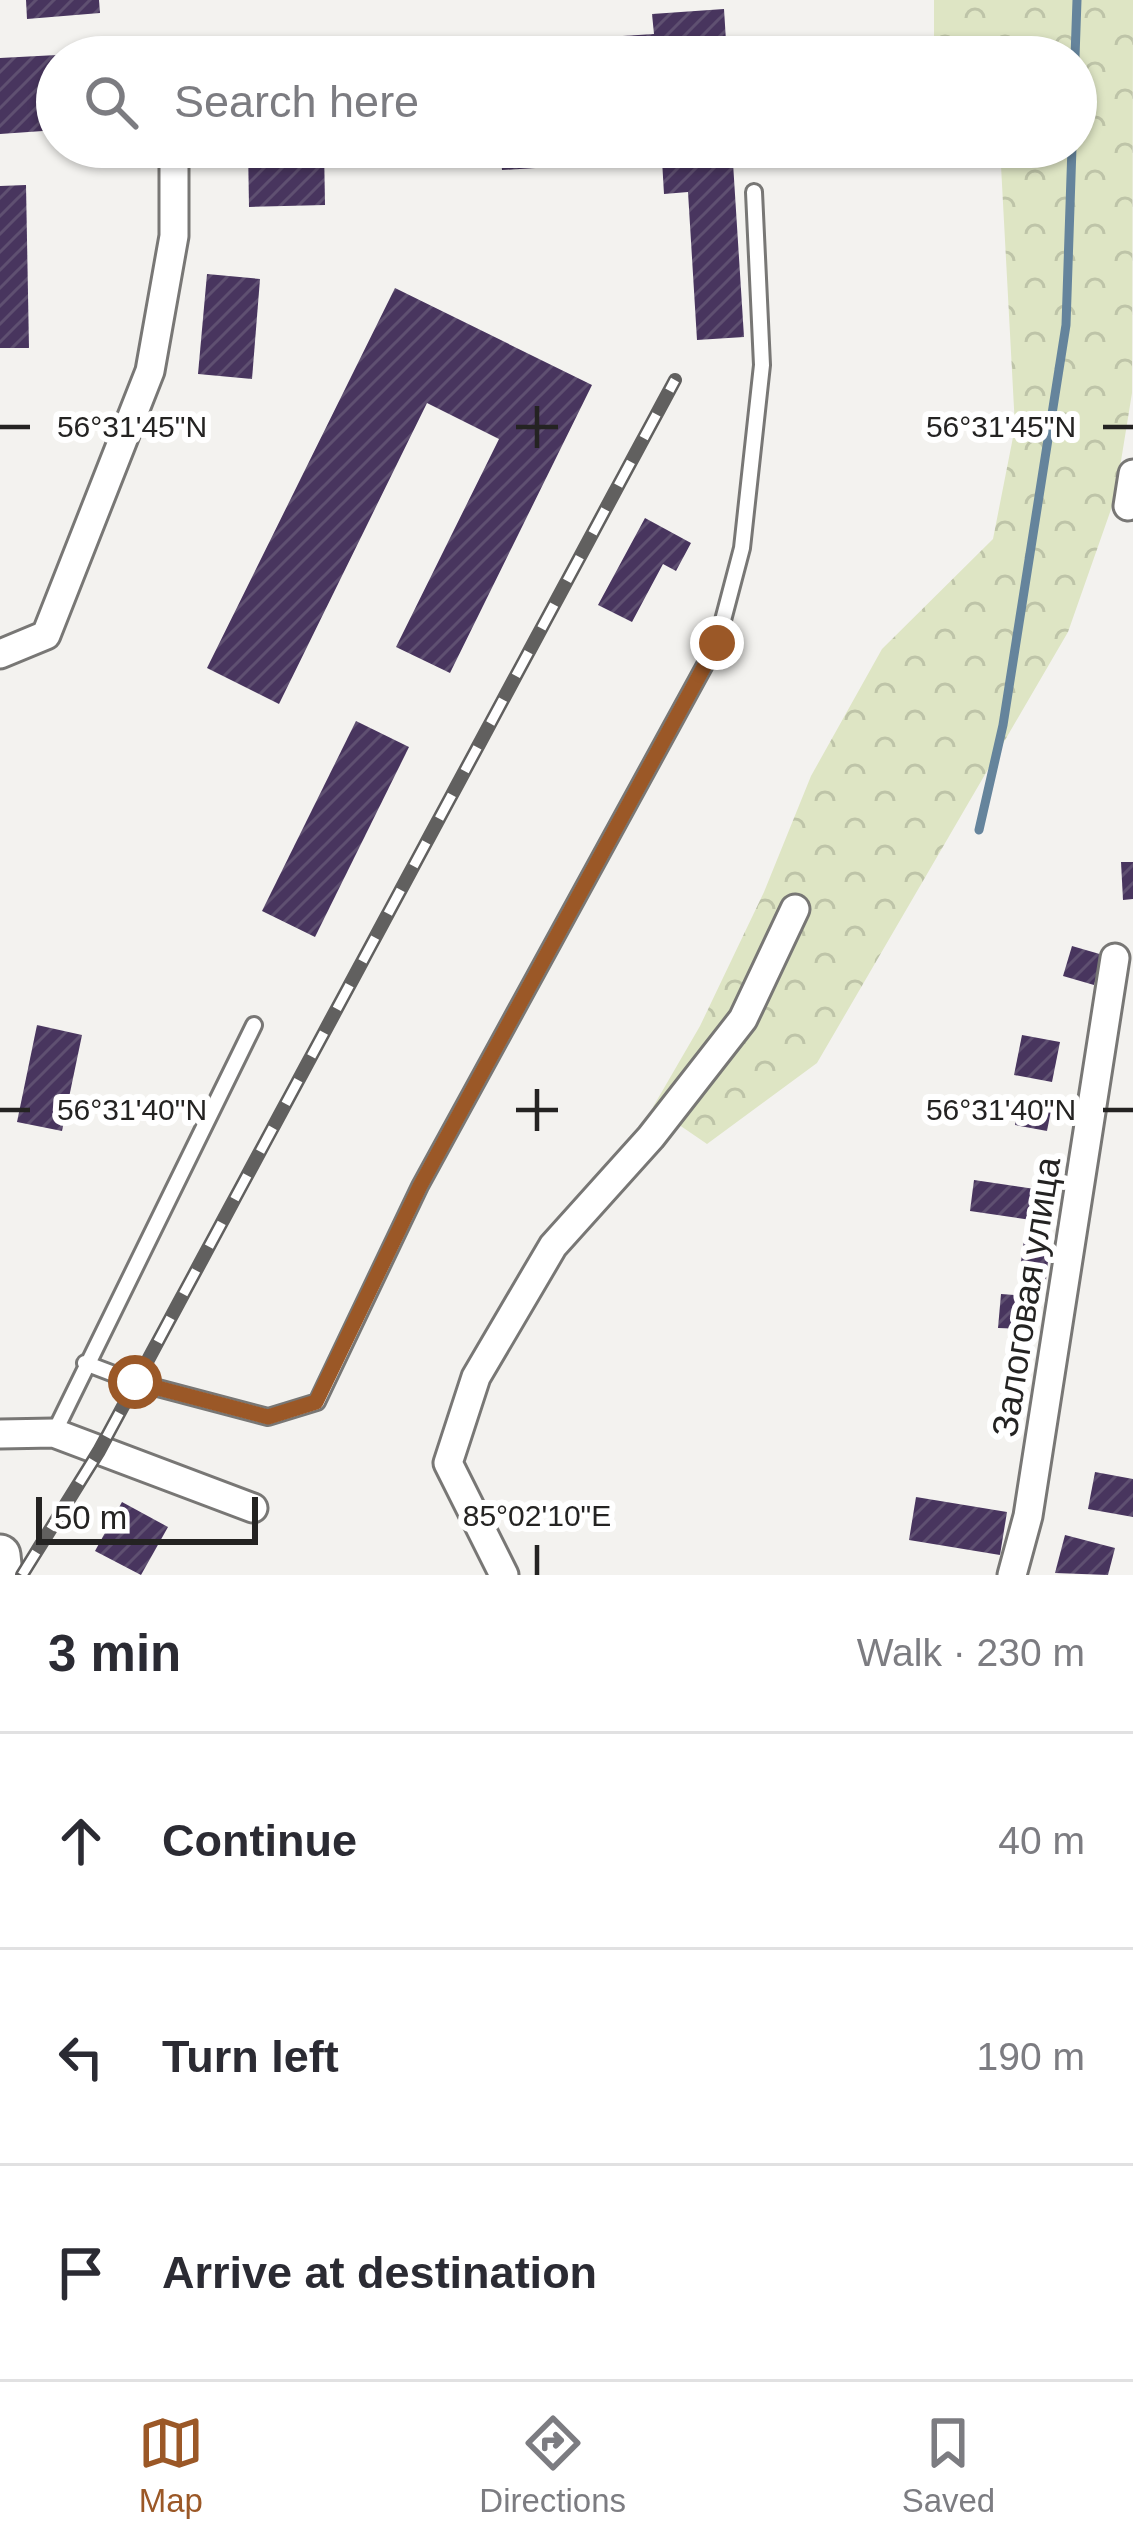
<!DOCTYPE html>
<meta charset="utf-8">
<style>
:root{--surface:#fff;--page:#f7f7f7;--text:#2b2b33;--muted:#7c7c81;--line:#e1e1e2;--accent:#9b5827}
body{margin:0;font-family:Arial,sans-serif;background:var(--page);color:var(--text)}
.scale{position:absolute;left:36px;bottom:30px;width:222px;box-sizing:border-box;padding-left:12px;border:6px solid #242322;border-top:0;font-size:33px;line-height:42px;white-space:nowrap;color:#242322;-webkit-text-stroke:9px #fff;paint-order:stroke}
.stop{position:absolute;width:36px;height:36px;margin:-27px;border:9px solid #9b5827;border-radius:50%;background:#fff}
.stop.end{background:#9b5827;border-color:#fff;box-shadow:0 3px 12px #0008}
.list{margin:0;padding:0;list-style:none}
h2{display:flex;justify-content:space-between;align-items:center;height:156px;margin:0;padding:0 48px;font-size:51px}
h2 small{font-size:39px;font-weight:400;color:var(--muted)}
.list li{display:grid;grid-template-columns:78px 1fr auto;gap:36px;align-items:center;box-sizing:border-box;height:216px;padding:0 48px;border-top:3px solid var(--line)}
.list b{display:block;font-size:45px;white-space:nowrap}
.list em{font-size:39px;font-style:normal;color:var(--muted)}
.icon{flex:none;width:66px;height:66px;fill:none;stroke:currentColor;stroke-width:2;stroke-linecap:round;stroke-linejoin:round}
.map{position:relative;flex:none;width:1133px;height:1575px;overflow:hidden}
.search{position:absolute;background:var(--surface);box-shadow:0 3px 9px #0004;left:36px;right:36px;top:36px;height:132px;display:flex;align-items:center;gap:30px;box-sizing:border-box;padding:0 42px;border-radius:66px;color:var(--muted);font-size:45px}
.sheet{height:804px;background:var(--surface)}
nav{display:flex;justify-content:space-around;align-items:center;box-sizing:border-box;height:168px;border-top:3px solid var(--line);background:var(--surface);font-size:33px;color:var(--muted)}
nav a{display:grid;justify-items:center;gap:6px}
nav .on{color:var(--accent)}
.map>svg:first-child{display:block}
.forest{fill:url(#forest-crowns)}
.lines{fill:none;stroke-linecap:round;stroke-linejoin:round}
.stream{stroke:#65849c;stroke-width:9}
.building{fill:url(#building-hatch)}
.lane-casing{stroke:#787775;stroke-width:20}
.street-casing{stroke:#787775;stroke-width:33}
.secondary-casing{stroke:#787775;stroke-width:45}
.lane{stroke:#fff;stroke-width:14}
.street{stroke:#fff;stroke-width:27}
.secondary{stroke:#fff;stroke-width:39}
.rail-casing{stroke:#61605f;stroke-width:14}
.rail{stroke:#fff;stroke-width:9;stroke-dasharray:27;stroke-linecap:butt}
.route{stroke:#9b5827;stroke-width:15}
.ticks{fill:none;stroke:#242322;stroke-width:4.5}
.labels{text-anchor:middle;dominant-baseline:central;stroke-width:12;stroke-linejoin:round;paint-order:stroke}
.street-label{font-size:36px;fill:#242322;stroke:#fff}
.ticks-label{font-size:30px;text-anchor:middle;fill:#242322;stroke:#fff;stroke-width:12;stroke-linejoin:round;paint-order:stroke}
</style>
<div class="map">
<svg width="1133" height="1575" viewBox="0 0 1133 1575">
<defs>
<pattern id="forest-crowns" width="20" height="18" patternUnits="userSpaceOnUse" patternTransform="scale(3)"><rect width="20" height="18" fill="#dee5c4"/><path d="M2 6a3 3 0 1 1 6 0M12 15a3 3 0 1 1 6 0" fill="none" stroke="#bec4a8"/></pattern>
<pattern id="building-hatch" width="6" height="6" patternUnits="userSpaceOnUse" patternTransform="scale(3)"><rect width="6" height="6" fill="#48355e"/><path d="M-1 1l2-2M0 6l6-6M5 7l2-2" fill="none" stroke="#5f5071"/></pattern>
</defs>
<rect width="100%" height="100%" fill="#f3f2ef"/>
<path class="forest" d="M934,0H1133L1132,393L1115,498L1068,632L817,1063L707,1144L653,1107L700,1026L764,892L811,776L882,649L993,539L1015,427L1000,147H1076V57H943L934,50Z"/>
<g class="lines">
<g class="stream">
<path d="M1075,57L1077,0"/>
<path d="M979,830L1003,725L1066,325L1072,147"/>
</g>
</g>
<g class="building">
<path d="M26,0H99L100,13L27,19Z"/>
<path d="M724,9L727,57H495L494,44L654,34L652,14Z"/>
<path d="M119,51V57H78L77,53Z"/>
<path d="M57,55V130L0,134V58Z"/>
<path d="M248,147H324L325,205L249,207Z"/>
<path d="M500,147H732L744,337L697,340L688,192L664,194L662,160L502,170Z"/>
<path d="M26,185L29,348H0V186Z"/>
<path d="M207,274L260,279L252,379L198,374Z"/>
<path d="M395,288L592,385L450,673L396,647L499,439L427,403L279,704L207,668Z"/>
<path d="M645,518L691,543L676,571L663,564L632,622L598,605Z"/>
<path d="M356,721L409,747L315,937L262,911Z"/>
<path d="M1121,862H1133V899L1123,900Z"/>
<path d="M1072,946L1103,955L1094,985L1063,976Z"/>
<path d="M37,1025L82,1035L62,1131L17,1122Z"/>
<path d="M1022,1035L1060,1042L1052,1082L1014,1075Z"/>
<path d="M1020,1099L1052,1105L1047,1131L1015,1125Z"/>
<path d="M974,1180L1035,1189L1031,1220L970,1211Z"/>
<path d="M1024,1239L1050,1242L1046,1280L1019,1277Z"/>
<path d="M1001,1294L1029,1296L1027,1329L998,1328Z"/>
<path d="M1095,1472L1133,1479V1517L1088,1509Z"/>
<path d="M916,1497L1007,1512L1000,1555L909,1540Z"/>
<path d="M122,1502L168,1527L141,1575L95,1551Z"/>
<path d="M1065,1535L1115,1548L1108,1575L1055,1573Z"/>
</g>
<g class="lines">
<defs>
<g id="lane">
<path d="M85,1363L135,1382L268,1417L317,1402L420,1186L717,643L742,548L762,365L754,192"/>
<path d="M54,1433L254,1025"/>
</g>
<g id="street">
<path d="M1128,506L1133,474"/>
<path d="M0,654L46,635L150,371L174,236V147"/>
<path d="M0,1434L54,1433L253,1508"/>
<path d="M504,1575L448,1463L476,1377L553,1246L651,1137L743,1019L795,909"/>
<path d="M1012,1575L1028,1516L1115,958"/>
</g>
<path id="secondary" d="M0,1555L2,1575"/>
</defs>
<use href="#lane" class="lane-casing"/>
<use href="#street" class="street-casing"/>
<use href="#secondary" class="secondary-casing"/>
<use href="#lane" class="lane"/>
<use href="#street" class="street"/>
<use href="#secondary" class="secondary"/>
<defs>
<path id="rail" d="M22,1575L99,1451L675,380"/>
</defs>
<use href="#rail" class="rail-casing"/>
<use href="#rail" class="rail"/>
</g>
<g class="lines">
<path class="route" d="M135,1382L268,1417L316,1402L420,1186L717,643"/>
</g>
<path class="ticks" d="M537,406V448M0,427H30M516,427H558M1103,427H1133M537,1089V1131M0,1110H30M516,1110H558M1103,1110H1133M537,1545V1575"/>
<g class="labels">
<g class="street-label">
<text transform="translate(1026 1297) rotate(-81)">Залоговая улица</text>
</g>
</g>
<g class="ticks-label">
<text x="132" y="437">56°31'45"N</text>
<text x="1001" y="437">56°31'45"N</text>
<text x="132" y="1120">56°31'40"N</text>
<text x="1001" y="1120">56°31'40"N</text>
<text x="537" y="1526">85°02'10"E</text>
</g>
</svg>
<div class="scale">50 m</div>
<div class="stop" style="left:135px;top:1382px"></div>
<div class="stop end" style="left:717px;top:643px"></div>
<div class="search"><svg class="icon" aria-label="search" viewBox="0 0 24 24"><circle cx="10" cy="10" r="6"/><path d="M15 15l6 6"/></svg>Search here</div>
</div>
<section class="sheet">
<h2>3 min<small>Walk · 230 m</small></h2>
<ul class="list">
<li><svg class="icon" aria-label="ahead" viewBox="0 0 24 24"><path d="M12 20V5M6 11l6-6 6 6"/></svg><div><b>Continue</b></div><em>40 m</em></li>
<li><svg class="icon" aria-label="left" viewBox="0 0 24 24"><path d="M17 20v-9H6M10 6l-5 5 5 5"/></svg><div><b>Turn left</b></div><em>190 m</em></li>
<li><svg class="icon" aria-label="arrive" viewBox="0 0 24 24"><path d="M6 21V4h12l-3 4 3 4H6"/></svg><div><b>Arrive at destination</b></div></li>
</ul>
</section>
<nav>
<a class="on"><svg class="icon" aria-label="map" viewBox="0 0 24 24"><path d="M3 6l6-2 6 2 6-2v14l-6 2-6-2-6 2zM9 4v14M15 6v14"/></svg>Map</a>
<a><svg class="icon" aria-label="directions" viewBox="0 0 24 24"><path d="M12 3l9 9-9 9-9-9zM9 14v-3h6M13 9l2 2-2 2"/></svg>Directions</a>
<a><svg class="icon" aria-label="saved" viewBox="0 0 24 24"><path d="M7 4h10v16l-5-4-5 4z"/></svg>Saved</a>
</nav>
